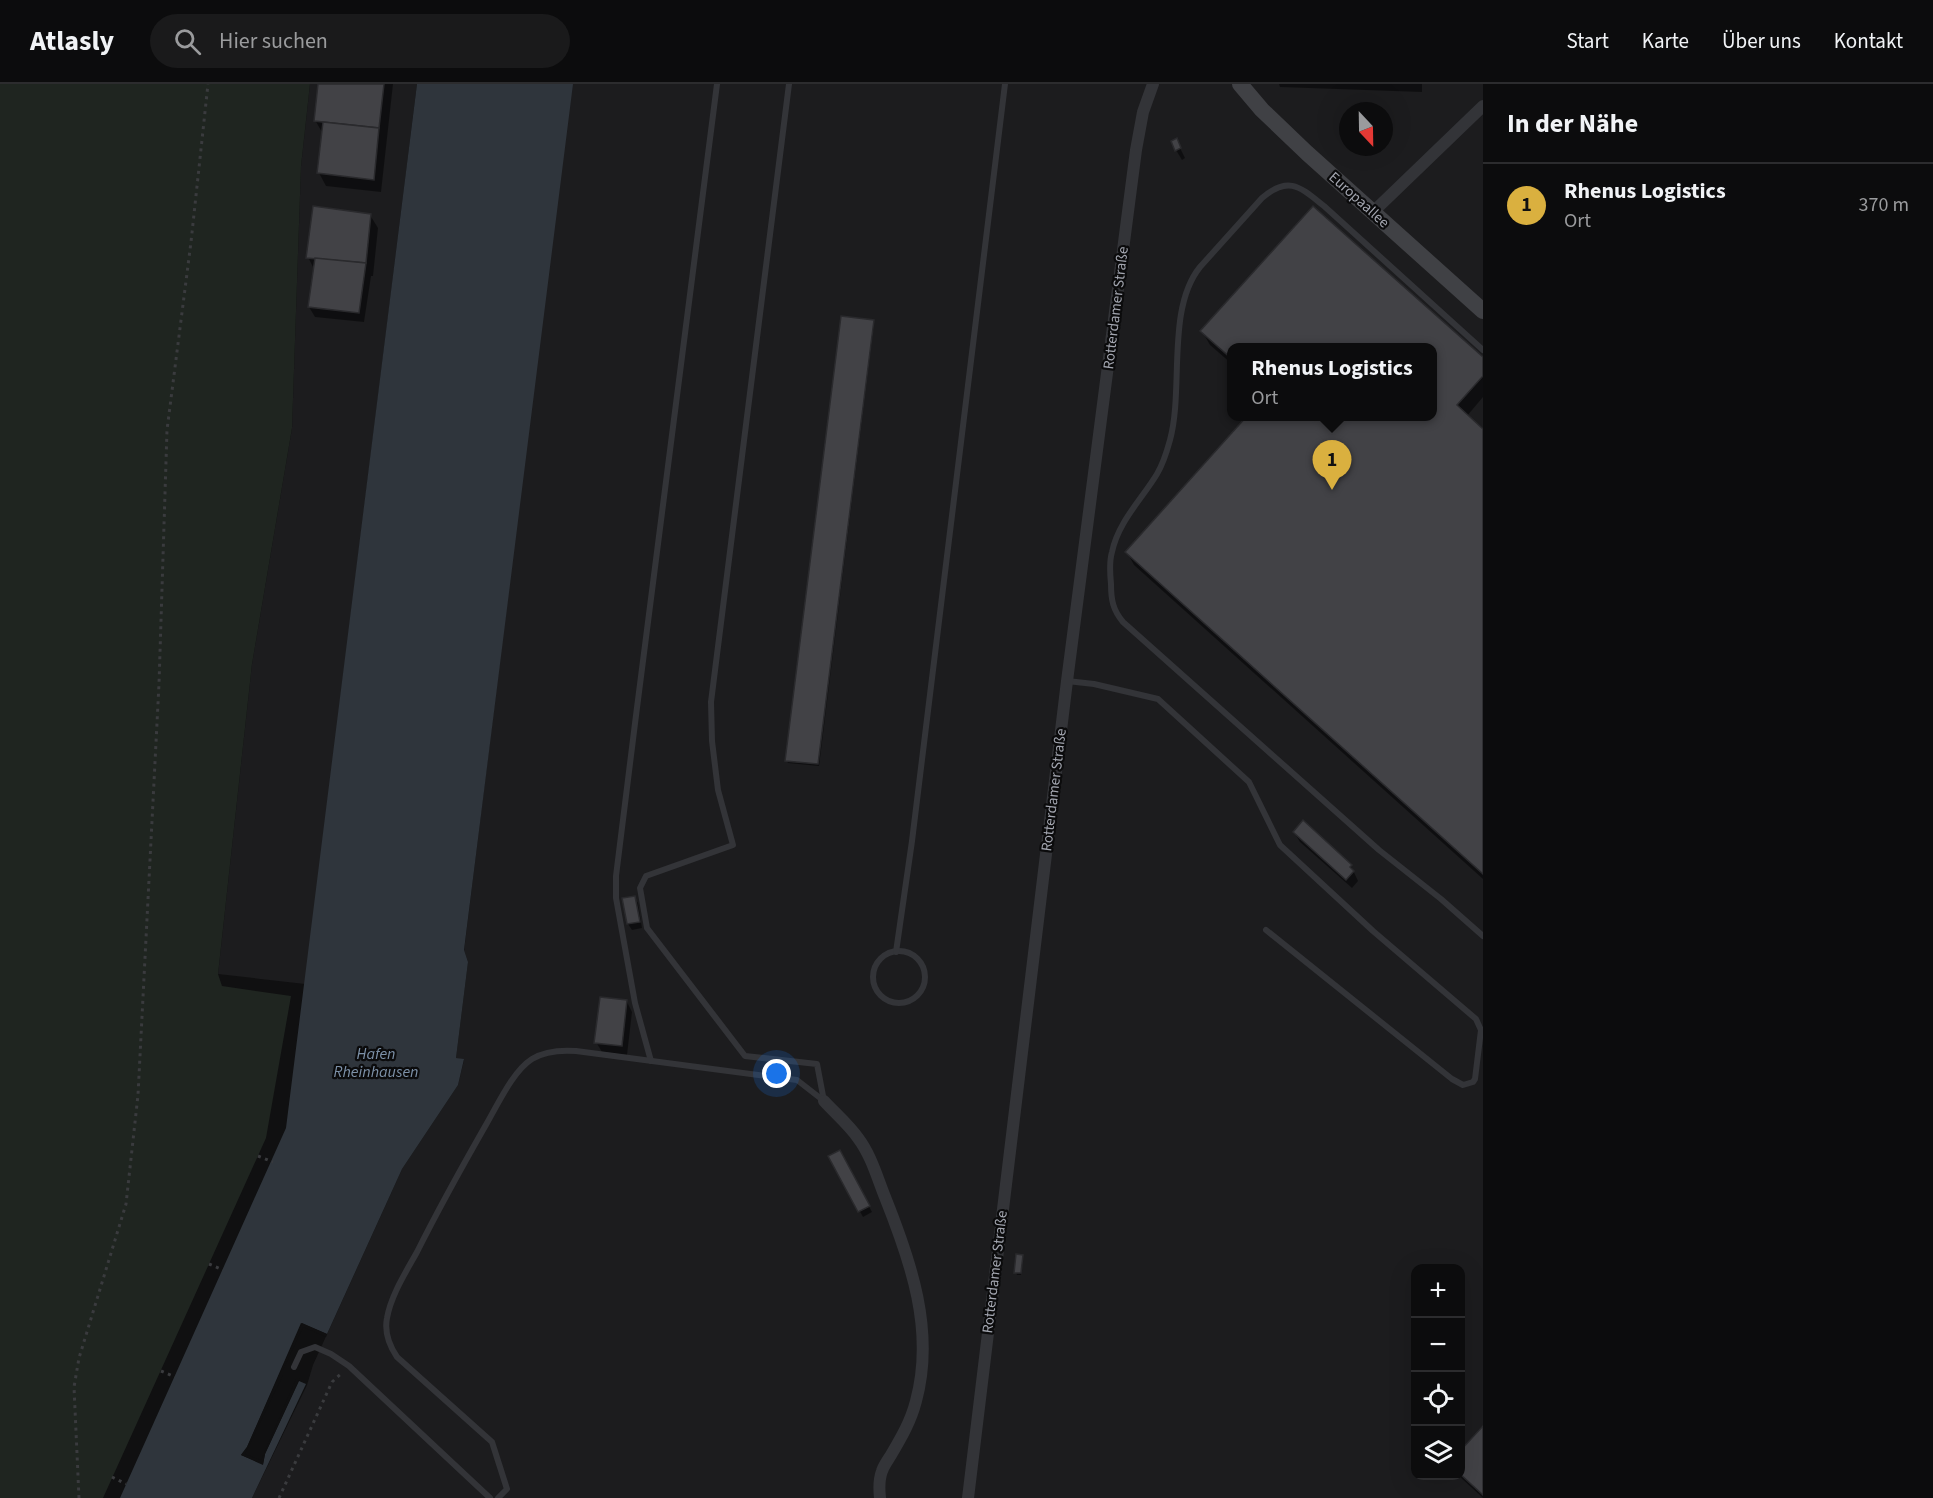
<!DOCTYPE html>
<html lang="de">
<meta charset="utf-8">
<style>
:root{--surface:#0c0c0d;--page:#1a1a1b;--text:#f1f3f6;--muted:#9a9b9d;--line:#2c2c2e;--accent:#dab03f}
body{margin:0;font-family:"Source Sans 3",sans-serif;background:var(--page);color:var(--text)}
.controls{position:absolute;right:18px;bottom:18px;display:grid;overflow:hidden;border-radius:12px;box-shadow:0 6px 24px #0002}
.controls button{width:54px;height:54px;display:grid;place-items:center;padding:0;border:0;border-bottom:2px solid var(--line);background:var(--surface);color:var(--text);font:30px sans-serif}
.compass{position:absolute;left:1339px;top:18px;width:54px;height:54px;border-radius:50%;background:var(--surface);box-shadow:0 6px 24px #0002;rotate:158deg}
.you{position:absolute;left:777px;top:990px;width:21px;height:21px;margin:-15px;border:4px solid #fff;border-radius:50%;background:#1a73e8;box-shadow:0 0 0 9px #1a73e833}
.badge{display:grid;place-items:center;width:39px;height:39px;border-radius:50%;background:var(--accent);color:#111;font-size:20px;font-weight:700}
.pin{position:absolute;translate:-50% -50px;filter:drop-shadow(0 2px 3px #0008)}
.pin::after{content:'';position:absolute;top:32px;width:21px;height:18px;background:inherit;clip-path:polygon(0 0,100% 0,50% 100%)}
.popup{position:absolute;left:1227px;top:259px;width:210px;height:78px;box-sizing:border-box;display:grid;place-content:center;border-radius:12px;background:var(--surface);filter:drop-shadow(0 2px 4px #0005);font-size:20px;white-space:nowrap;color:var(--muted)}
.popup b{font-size:22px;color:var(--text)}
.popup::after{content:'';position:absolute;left:50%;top:100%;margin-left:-12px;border:12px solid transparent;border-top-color:var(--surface)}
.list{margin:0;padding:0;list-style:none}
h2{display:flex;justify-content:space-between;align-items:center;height:78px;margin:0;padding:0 24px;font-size:26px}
h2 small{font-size:20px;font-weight:400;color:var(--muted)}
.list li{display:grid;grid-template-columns:39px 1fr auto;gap:18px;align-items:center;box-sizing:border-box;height:84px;padding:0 24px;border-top:2px solid var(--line)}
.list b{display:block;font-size:22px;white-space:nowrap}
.list p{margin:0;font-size:20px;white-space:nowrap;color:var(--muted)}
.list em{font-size:20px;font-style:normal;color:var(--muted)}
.icon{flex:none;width:33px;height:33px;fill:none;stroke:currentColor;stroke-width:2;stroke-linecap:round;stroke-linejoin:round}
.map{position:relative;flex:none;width:1483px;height:1414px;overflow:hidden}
header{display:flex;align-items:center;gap:36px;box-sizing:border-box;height:84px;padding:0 30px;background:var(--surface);border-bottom:2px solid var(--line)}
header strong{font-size:28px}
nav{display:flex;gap:33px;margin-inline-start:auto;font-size:21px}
.search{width:420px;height:54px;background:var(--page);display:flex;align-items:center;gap:15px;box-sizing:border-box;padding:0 21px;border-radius:33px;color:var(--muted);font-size:22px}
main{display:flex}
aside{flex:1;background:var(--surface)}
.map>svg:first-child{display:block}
.built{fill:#1c1c1e;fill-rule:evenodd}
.green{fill:#1f2520}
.water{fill:#2f353c}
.pier{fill:#101011}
.shadow{fill:#0007}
.building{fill:#424246;stroke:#2a2a2d;stroke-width:1.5}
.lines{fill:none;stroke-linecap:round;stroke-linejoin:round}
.path{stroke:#3a3b3e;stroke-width:3;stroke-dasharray:3 4.5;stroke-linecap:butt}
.service{stroke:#333438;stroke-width:6}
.minor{stroke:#333438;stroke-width:12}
.secondary{stroke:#404145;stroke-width:16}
.labels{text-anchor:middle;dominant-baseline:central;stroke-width:4.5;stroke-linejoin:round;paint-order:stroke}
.street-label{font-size:15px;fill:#a3a6b0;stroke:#0b0b0c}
.water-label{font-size:16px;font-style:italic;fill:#7d91a8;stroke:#0b0b0c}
</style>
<header>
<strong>Atlasly</strong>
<div class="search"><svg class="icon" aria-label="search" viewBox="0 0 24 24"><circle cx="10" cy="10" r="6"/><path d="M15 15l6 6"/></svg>Hier suchen</div>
<nav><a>Start</a><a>Karte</a><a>Über uns</a><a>Kontakt</a></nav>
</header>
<main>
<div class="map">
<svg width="1483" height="1414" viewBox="0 0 1483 1414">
<rect width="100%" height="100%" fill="#101011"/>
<g class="built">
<path d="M310,0H417L305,900L218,890L252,580L292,344L301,82Z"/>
<path d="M571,0H1483V1414H252L307,1301L313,1281L402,1085L458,1001L464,976L456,974L468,878L464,867ZM1348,27H1384V63H1348ZM1232,264H1432V332H1232ZM1416,1184H1460V1392H1416Z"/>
</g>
<path class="green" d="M0,0H310L301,82L292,344L252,580L218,890L222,902L291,912L266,1054L103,1414H0Z"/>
<path class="water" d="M417,0H573L464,866L468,878L456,974L464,975L458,1001L402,1085L327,1250L301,1239L247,1363L241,1371L263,1380L265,1370L299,1297L306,1300L252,1414H120L286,1044Z"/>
<path class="pier" d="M302,1239L327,1250L326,1253L303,1243L283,1286V1291L245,1370L261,1376L296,1295L300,1294L265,1370L263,1381L241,1371L247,1363Z"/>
<g class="shadow">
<path d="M320,0H393L381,108L326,102L319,89L323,50L315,36Z"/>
<path d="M1279,0H1422V8L1280,3Z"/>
<path d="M1176,56L1185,74L1182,76L1176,66Z"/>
<path d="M1313,124L1483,275V313L1467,332L1483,347V795L1134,481L1127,468L1432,332V264H1232V280L1210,261L1202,247Z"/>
<path d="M370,131L378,144L373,192H371L364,238L315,233L309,223L314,185L308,173Z"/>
<path d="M873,238L874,240L819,682L788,679L787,676Z"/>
<path d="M1294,748L1351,782L1358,797L1352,804L1300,758Z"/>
<path d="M634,813L638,819L642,844L632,846L628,840Z"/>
<path d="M627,918L632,928L627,971L602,968L596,958Z"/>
<path d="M839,1068L872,1128L863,1133L830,1073Z"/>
<path d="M1022,1173L1023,1175L1021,1191H1017L1016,1188Z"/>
<path d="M1483,1344V1414L1459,1392H1460V1369Z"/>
</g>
<g class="building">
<path d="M318,0H384L379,44L314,37Z"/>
<path d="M323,38L379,44L374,96L317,89Z"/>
<path d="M1177,54L1181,64L1175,67L1171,57Z"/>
<path d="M313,122L371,130L366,179L306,174Z"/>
<path d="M1313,122L1483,273V292L1457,321L1483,345V790L1125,468L1247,332H1432V264H1232V275L1200,247Z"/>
<path d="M315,174L366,179L359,229L308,223Z"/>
<path d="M841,232L874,236L818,680L785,677Z"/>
<path d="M1303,736L1352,781L1350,783L1354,787L1346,796L1293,748Z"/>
<path d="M635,812L640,838L627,840L622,814Z"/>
<path d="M600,913L627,916L622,962L594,959Z"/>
<path d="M840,1066L870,1122L858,1128L828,1072Z"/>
<path d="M1016,1170L1023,1171L1021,1189H1014Z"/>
<path d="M1483,1342V1411L1460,1390V1367Z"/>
</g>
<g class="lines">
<g class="path">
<path d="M258,1072L273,1078"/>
<path d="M209,1180L223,1186"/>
<path d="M161,1287L175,1293"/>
<path d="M112,1393L126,1400"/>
<path d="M79,1414L74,1303L79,1274L126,1120L138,1011L159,600L167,346L191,158L208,0"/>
<path d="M279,1414L332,1298L343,1288"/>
</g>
<g class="service">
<path d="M789,0L711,618L712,657L718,706L733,761L646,792L640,804L647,844L745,972L817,980L824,1017"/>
<path d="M1483,266L1324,122C1300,103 1289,91 1262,114L1200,183C1166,225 1184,305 1170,356C1167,367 1163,380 1157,390C1142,415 1118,438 1112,468C1109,478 1110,490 1111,500C1111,516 1113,526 1123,538L1379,766L1441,815L1483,852"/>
<path d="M1067,597L1094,600L1158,615L1249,698L1280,761L1373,847L1476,935L1481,946L1475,995L1473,998L1463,1001L1452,995L1266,846"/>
<circle cx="899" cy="893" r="26"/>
<path d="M896,868L912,757L1005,0"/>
<path d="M651,977L635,919L616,814V792C649,528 681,264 717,0"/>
<path d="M294,1283L301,1268L315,1263L331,1270L349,1282L490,1414"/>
<path d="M498,1414L507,1405L492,1358L397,1273C389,1261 384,1249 387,1234C391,1211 406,1188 417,1168C439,1124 463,1081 487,1039C498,1020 513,987 532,975C545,967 561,966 576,967L797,996L824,1017"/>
</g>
<g class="minor">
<path d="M1373,128L1483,22"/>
<path d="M824,1017C835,1029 849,1041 858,1054C871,1071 877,1093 885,1113C911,1178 935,1247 916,1317C911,1337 901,1354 891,1371C888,1376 884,1381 882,1387C879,1395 879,1405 880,1414"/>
<path d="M968,1414L1067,597L1136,66L1143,28L1153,0"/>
</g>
<path class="secondary" d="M1240,0L1262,26L1307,69L1483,227"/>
</g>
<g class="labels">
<g class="street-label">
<text transform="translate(1359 116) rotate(42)">Europaallee</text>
<text transform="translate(1116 224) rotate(-83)">Rotterdamer Straße</text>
<text transform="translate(1054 706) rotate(-83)">Rotterdamer Straße</text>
<text transform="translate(995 1188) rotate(-83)">Rotterdamer Straße</text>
</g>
<g class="water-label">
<text x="376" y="970">Hafen<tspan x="376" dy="18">Rheinhausen</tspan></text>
</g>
</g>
</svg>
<div class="controls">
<button>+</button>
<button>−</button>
<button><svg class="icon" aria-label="locate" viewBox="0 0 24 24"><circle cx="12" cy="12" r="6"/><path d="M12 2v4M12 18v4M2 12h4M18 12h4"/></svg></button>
<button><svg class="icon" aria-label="layers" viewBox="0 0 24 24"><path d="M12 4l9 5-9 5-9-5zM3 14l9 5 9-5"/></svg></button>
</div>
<svg class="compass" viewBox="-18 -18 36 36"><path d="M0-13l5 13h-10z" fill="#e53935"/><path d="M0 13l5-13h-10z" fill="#9a9b9d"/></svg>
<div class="you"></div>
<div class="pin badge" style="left:1332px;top:406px">1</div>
<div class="popup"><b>Rhenus Logistics</b>Ort</div>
</div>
<aside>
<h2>In der Nähe<small></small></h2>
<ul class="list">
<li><span class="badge">1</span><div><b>Rhenus Logistics</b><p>Ort</p></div><em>370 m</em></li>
</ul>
</aside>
</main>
